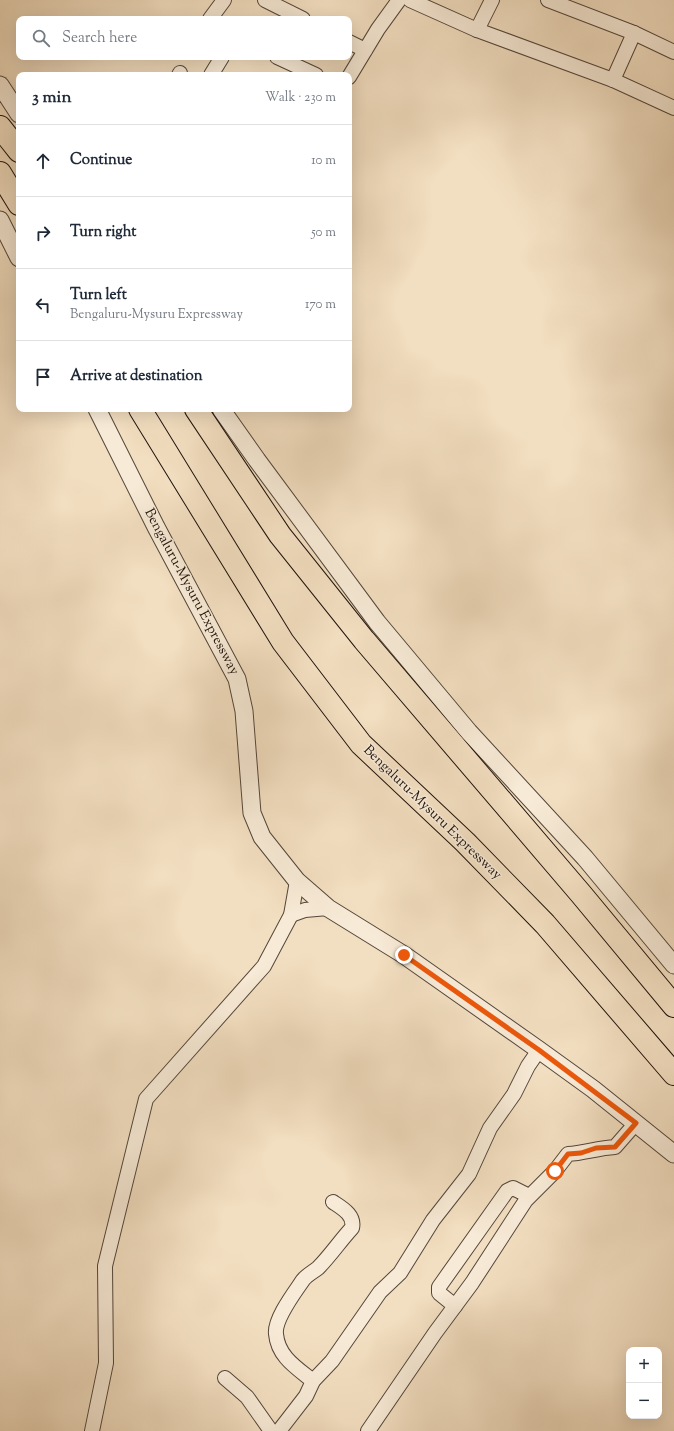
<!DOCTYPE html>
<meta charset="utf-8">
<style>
:root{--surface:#fff;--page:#f6f6f7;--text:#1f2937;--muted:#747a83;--line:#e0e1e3}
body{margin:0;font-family:"Sorts Mill Goudy",serif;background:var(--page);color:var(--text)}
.controls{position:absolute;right:12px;bottom:12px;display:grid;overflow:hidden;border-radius:8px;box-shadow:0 4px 16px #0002}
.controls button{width:36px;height:36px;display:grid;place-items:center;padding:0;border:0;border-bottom:1px solid var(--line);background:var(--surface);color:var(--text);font:20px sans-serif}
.stop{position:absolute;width:12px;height:12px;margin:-9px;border:3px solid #ea580c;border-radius:50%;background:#fff}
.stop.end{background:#ea580c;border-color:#fff;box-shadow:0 1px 4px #0008}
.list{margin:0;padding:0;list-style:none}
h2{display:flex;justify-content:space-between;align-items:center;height:52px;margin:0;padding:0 16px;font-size:17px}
h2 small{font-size:13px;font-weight:400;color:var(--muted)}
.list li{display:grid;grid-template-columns:26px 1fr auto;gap:12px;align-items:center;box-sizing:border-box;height:72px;padding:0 16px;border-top:1px solid var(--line)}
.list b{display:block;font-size:15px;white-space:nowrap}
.list p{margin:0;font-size:13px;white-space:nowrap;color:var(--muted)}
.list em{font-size:13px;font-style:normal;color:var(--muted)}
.icon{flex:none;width:22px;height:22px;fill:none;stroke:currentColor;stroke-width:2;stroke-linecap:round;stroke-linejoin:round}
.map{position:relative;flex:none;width:674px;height:1431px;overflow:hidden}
.search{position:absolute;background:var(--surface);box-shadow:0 4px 16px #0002;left:16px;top:16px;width:336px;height:44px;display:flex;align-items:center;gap:10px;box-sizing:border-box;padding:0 14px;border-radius:8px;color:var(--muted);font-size:15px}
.panel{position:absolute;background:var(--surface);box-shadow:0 4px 16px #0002;left:16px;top:72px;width:336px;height:340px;border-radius:8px}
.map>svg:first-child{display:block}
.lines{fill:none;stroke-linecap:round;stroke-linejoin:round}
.minor-casing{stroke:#54463a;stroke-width:16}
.tertiary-casing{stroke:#54463a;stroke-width:19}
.trunk-casing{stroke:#20130d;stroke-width:24}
.minor{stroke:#f7ead6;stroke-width:14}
.tertiary{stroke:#f7ead6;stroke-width:17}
.trunk{stroke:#f2dec0;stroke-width:22}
.route{stroke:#ea580c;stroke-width:5}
.labels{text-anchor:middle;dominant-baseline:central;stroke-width:3;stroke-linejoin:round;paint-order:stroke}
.street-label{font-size:14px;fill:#20130d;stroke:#f7ead6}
</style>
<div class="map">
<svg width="674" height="1431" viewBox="0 0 674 1431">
<rect width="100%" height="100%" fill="#f2dec0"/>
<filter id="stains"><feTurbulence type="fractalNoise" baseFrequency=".005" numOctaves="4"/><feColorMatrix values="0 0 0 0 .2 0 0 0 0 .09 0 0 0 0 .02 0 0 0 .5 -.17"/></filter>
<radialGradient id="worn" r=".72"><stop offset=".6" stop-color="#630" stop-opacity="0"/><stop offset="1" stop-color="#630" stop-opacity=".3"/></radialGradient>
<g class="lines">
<defs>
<g id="minor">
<path d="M265,0L303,19"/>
<path d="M410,0L477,30L613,80L674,108"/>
<path d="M548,0L634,33L674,52"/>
<path d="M210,19L224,0"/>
<path d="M477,30L492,0"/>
<path d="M349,42L365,50"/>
<path d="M277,57L316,75"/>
<path d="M179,75L180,73"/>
<path d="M211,75L222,57"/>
<path d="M349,77L378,29L399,0"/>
<path d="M613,80L634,33"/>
<path d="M291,915L305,910L328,908"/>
<path d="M455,1306L439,1293V1287L507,1191L513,1188L529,1196"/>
<path d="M225,1378L247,1397L271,1431"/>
<path d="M313,1381C297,1368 278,1357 276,1334C274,1319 295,1292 303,1280C307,1275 313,1272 318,1268C330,1256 340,1241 352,1228C355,1215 342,1208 333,1202"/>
<path d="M92,1431L106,1363L105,1266L146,1099L264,966L291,915L297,881"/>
<path d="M279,1431L306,1396L313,1381L332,1361L380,1292L400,1273L433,1220L469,1174L490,1128L514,1094L528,1066L539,1050"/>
<path d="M368,1431L435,1333L472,1283L526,1200L555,1171L568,1154C584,1153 598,1148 615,1147L636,1123"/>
</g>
<g id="tertiary">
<path d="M0,85L19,114"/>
<path d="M0,220L19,258"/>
<path d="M97,409L156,527L237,679L244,711L252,813L262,837L297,881L328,908L404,955L539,1050L593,1089L674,1154"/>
<path d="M221,409L257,460L377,622L469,732L585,858L674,965"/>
</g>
<g id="trunk">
<path d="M0,127L19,151"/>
<path d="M0,173L19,204"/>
<path d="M140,409L283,642L361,744L465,842L545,924L674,1074"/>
<path d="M196,409L280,535L364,640L581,894L674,1006"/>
</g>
</defs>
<use href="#minor" class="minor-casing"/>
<use href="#tertiary" class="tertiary-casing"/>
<use href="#trunk" class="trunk-casing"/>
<use href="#minor" class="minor"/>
<use href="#tertiary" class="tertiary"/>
<use href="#trunk" class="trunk"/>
</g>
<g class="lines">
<path class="route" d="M404,955L539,1050L636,1123L615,1147L596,1148L581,1153L568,1154L555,1171"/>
</g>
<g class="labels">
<g class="street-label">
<text transform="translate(191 592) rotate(62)">Bengaluru-Mysuru Expressway</text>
<text transform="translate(432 813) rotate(44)">Bengaluru-Mysuru Expressway</text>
</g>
</g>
<rect width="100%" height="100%" filter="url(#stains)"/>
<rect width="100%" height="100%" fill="url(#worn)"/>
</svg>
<div class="controls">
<button>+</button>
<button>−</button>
</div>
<div class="stop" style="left:555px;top:1171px"></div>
<div class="stop end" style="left:404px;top:955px"></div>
<div class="search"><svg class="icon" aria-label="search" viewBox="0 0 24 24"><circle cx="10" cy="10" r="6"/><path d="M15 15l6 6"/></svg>Search here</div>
<section class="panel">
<h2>3 min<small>Walk · 230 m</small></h2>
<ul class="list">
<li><svg class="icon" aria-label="ahead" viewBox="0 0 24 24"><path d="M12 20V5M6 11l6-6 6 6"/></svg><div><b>Continue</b></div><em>10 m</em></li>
<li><svg class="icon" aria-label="right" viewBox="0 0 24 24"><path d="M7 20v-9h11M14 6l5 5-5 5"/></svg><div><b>Turn right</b></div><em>50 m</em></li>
<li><svg class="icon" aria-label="left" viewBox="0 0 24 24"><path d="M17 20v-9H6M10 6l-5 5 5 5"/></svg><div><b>Turn left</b><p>Bengaluru-Mysuru Expressway</p></div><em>170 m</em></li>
<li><svg class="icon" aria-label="arrive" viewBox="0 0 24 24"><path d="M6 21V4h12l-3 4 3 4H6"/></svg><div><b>Arrive at destination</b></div></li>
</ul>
</section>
</div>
